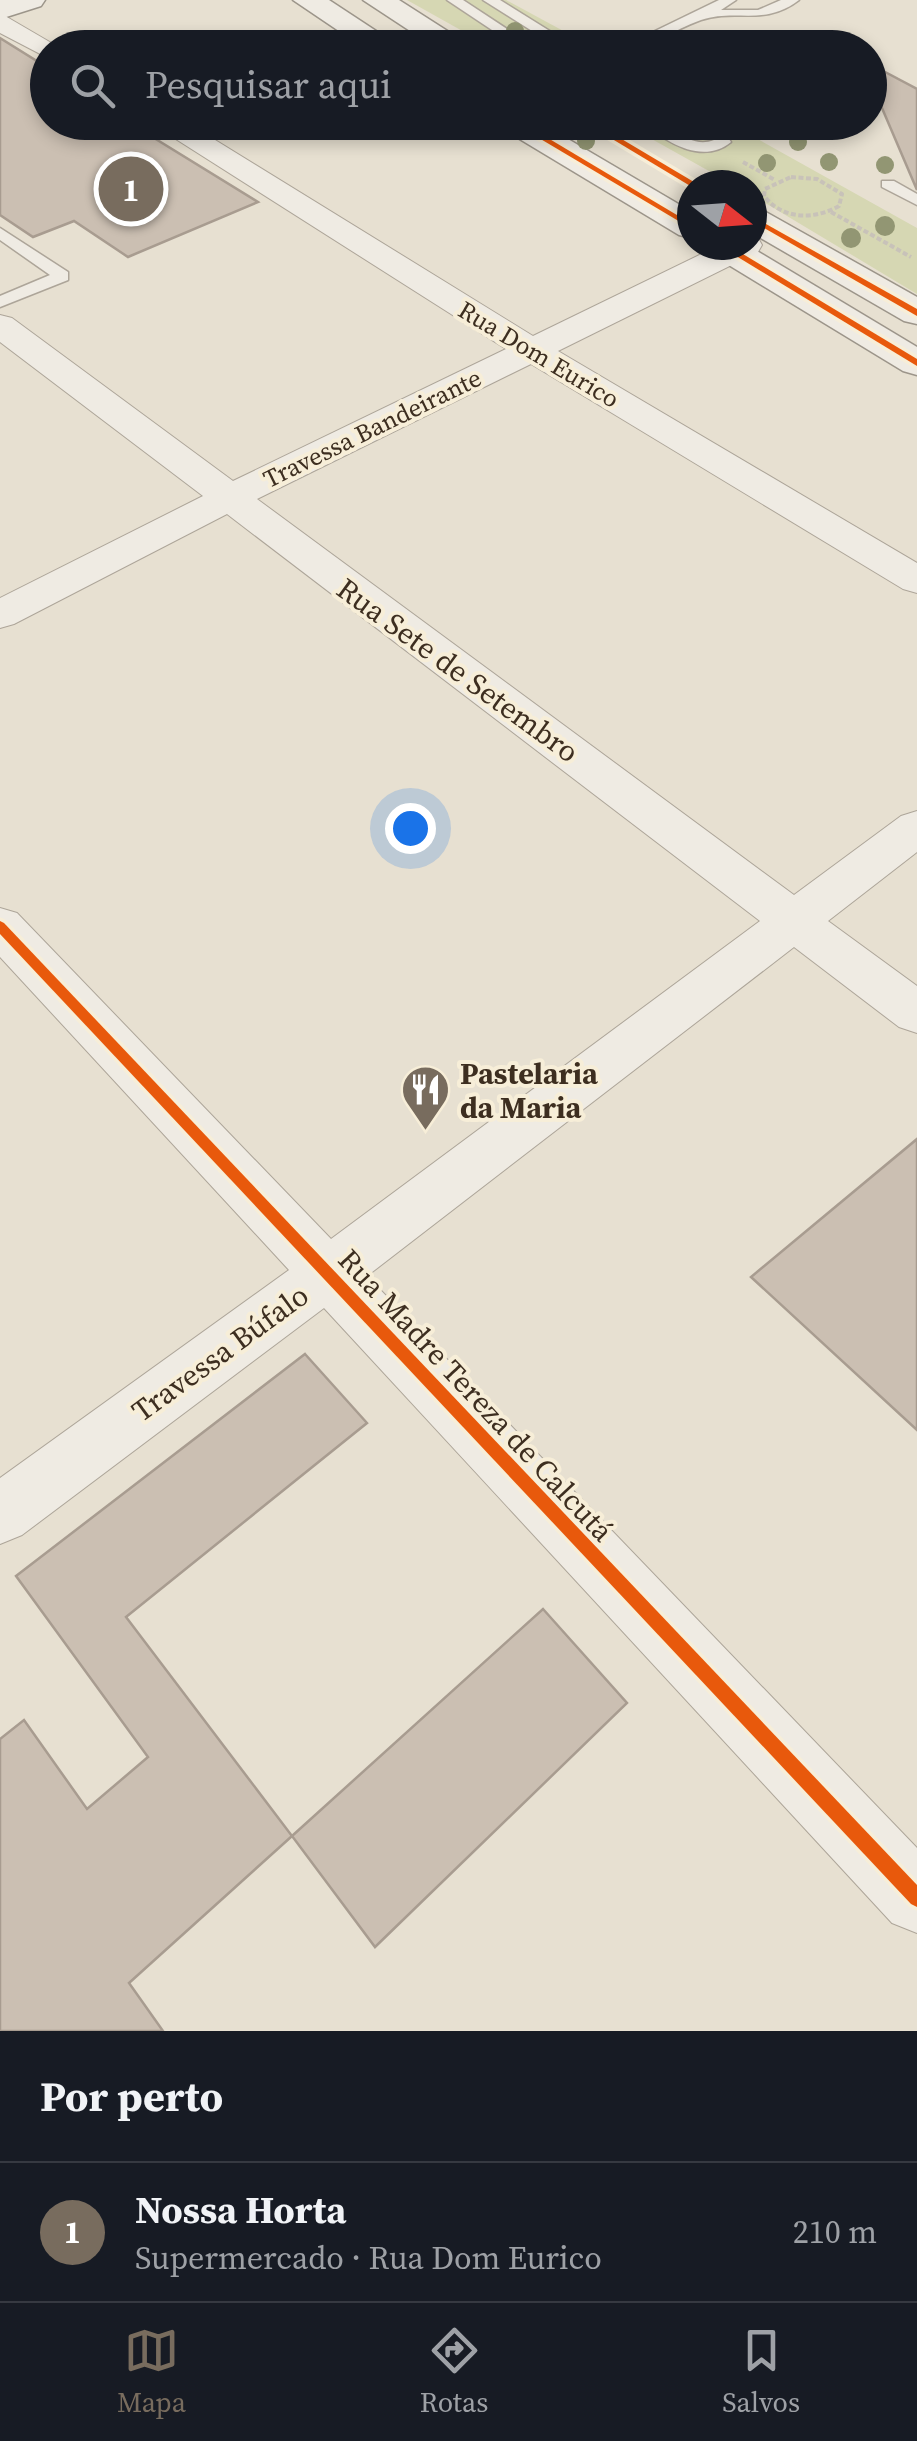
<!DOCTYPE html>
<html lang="pt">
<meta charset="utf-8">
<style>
:root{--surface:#171b24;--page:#20242c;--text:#f1f3f6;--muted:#9ea1a6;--line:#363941;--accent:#786c5e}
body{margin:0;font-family:"Source Serif 4",serif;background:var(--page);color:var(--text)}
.compass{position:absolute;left:677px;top:170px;width:90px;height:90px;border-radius:50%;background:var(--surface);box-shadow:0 5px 15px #0003;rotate:107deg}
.you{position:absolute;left:410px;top:828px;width:35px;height:35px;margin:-25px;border:8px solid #fff;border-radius:50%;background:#1a73e8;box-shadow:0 0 0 15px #1a73e833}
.badge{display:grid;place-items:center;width:65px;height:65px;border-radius:50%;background:var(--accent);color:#fff;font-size:32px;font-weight:700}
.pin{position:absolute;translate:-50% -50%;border:5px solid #fff;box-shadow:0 2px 10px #0006}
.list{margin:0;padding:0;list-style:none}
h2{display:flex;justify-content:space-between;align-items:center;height:130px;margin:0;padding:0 40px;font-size:42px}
h2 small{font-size:32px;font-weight:400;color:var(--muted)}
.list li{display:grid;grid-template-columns:65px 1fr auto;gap:30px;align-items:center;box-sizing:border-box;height:140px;padding:0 40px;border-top:2px solid var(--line)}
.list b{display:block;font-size:38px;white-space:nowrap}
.list p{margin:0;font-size:32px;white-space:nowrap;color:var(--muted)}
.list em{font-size:32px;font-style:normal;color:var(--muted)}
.icon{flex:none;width:55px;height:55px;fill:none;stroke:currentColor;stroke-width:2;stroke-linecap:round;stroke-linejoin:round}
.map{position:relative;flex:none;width:917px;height:2031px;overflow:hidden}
.search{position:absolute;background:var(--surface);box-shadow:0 5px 15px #0003;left:30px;right:30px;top:30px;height:110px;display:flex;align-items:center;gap:25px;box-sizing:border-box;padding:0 35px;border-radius:55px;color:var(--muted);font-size:38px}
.sheet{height:270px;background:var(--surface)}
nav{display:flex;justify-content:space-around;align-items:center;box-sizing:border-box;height:140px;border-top:2px solid var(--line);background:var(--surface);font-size:28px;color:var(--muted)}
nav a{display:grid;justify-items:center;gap:5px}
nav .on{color:var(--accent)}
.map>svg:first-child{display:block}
.green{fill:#d6d7b3}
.building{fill:#cbbfb2;stroke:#a89c90;stroke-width:2.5}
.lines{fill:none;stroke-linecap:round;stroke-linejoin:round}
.lane-casing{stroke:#ada599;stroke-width:3}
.street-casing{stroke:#ada599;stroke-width:2}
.secondary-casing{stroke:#9c958a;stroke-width:3}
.path{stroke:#c8c2b9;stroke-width:4;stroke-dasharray:5 2.5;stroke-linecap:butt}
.lane{fill:#efebe3;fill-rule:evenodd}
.street{fill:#efebe3;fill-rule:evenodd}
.secondary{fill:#efebe3;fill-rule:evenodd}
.cycleway-casing{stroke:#f7eed8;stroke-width:7}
.cycleway{fill:#e8590c;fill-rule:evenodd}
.tree{fill:#929673}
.labels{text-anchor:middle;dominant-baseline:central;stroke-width:8;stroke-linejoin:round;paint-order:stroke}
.far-street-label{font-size:25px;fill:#3d2e20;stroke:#f7eed8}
.street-label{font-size:30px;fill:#3d2e20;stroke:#f7eed8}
.poi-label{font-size:30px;font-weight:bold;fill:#3d2e20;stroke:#f7eed8;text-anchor:start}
</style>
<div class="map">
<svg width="917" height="2031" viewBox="0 0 917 2031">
<rect width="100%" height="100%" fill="#e7e0d1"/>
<g class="green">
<path d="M407,0H506L593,47H491Z"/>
<path d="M623,123H729L917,228V294L752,195V185H734Z"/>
</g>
<g class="building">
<path d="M0,38L48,68V122H128L258,202L128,257L74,221L33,237L0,215Z"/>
<path d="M870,64L917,89V190L870,80Z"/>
<path d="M917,1139V1430L751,1277Z"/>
<path d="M305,1354L367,1423L126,1617L292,1836L129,1983L163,2031H0V1739L24,1720L87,1809L148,1757L16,1576Z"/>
<path d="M543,1609L627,1703L375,1947L292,1836Z"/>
</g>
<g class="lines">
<defs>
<g id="lane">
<path d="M447,0H463L536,48H519Z"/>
<path d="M483,0H500L577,48H559Z"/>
<path d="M719,0H736L721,10H758L781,0H799C764,27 736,8 701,20C673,30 651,48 620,48Z"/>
<path d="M644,122C673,122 688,150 714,140L693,122C712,122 720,125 731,142C703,165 666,143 644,122Z"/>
<path d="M882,181H894L917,194V205L882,187Z"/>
<path d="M0,228L68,272V280L0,307V296L50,275L0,240Z"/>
</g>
<g id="street">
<path d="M0,13L60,48H48V58L0,33Z"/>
<path d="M149,122H186L533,336L720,245H752V237L758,238L762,245L758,252L558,351L917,563V593L903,589L531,364L257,499L794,895L901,816L917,811V852L828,921L917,986V1033L899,1027L794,947L367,1276L917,1848V1933L892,1923L324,1308L22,1535L0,1544V1478L289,1270L0,957V908L17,913L331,1239L760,921L227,514L14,624L0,628V598L203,496L0,342V315L12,318L233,481L506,349Z"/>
</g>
<g id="secondary">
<path d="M0,0H45L41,6L0,19Z"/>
<path d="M293,0H329L402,48H364Z"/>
<path d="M363,0H399L474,48H436Z"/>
<path d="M499,122H539L692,212V238L679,235L503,129Z"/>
<path d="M752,207L764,211L917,297V324L904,321L752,233Z"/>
<path d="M704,245H747L917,347V375L903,371L709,253Z"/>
</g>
</defs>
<use href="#lane" class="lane-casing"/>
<use href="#street" class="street-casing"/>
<use href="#secondary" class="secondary-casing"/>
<g class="path">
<path d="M743,162L775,180"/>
<path d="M791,177L817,179L842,194L839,206C814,220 783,220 764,196L765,189Z"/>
<path d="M831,212L911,257"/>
</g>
<use href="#lane" class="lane"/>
<use href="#street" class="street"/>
<use href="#secondary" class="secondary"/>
<defs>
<g id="cycleway">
<path d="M512,122H521L692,224V229Z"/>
<path d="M584,122H593L699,185L692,187Z"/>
<path d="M752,216L917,309V316L752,221Z"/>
<path d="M718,245H728L917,359V366Z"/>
<path d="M0,921L4,923L917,1885V1907L911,1904L0,934Z"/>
</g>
</defs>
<use href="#cycleway" class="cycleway-casing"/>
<use href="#cycleway" class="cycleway"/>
</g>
<g class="tree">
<circle cx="515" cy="31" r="9"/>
<circle cx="586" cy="141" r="9"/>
<circle cx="798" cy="142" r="9"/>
<circle cx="829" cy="162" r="9"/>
<circle cx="767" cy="163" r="9"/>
<circle cx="885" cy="165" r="9"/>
<circle cx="885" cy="226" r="10"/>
<circle cx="851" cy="238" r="10"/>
</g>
<defs>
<symbol id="restaurant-pin" viewBox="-11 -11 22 30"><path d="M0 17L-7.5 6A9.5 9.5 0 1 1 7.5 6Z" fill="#786c5e" stroke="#f7eed8"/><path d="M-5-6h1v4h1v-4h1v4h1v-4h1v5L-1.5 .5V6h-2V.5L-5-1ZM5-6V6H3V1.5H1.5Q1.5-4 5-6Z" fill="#fff"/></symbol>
</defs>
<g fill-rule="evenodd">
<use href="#restaurant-pin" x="398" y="1062" width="55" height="75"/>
</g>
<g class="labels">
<g class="far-street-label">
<text transform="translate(539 354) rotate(31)">Rua Dom Eurico</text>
<text transform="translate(372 428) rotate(-26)">Travessa Bandeirante</text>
</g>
<g class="street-label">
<text transform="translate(458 670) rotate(36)">Rua Sete de Setembro</text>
<text transform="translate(220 1353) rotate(-36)">Travessa Búfalo</text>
<text transform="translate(476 1395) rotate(47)">Rua Madre Tereza de Calcutá</text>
</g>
<g class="poi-label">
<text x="460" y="1073">Pastelaria<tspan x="460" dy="34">da Maria</tspan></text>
</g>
</g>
</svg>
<svg class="compass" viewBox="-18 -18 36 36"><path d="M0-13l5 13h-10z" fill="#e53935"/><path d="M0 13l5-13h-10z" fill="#9ea1a6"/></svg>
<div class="you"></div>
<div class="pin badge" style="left:131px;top:189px">1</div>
<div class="search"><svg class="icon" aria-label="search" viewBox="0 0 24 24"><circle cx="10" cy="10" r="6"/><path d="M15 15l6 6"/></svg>Pesquisar aqui</div>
</div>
<section class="sheet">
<h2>Por perto<small></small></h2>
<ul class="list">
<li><span class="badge">1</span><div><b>Nossa Horta</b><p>Supermercado · Rua Dom Eurico</p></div><em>210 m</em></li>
</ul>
</section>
<nav>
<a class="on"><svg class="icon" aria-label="map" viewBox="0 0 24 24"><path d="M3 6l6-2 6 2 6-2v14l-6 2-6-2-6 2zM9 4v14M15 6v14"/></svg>Mapa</a>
<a><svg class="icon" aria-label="directions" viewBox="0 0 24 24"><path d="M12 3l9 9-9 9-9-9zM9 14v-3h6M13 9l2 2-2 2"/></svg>Rotas</a>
<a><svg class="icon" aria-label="saved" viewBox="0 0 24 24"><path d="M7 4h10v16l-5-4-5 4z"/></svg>Salvos</a>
</nav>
